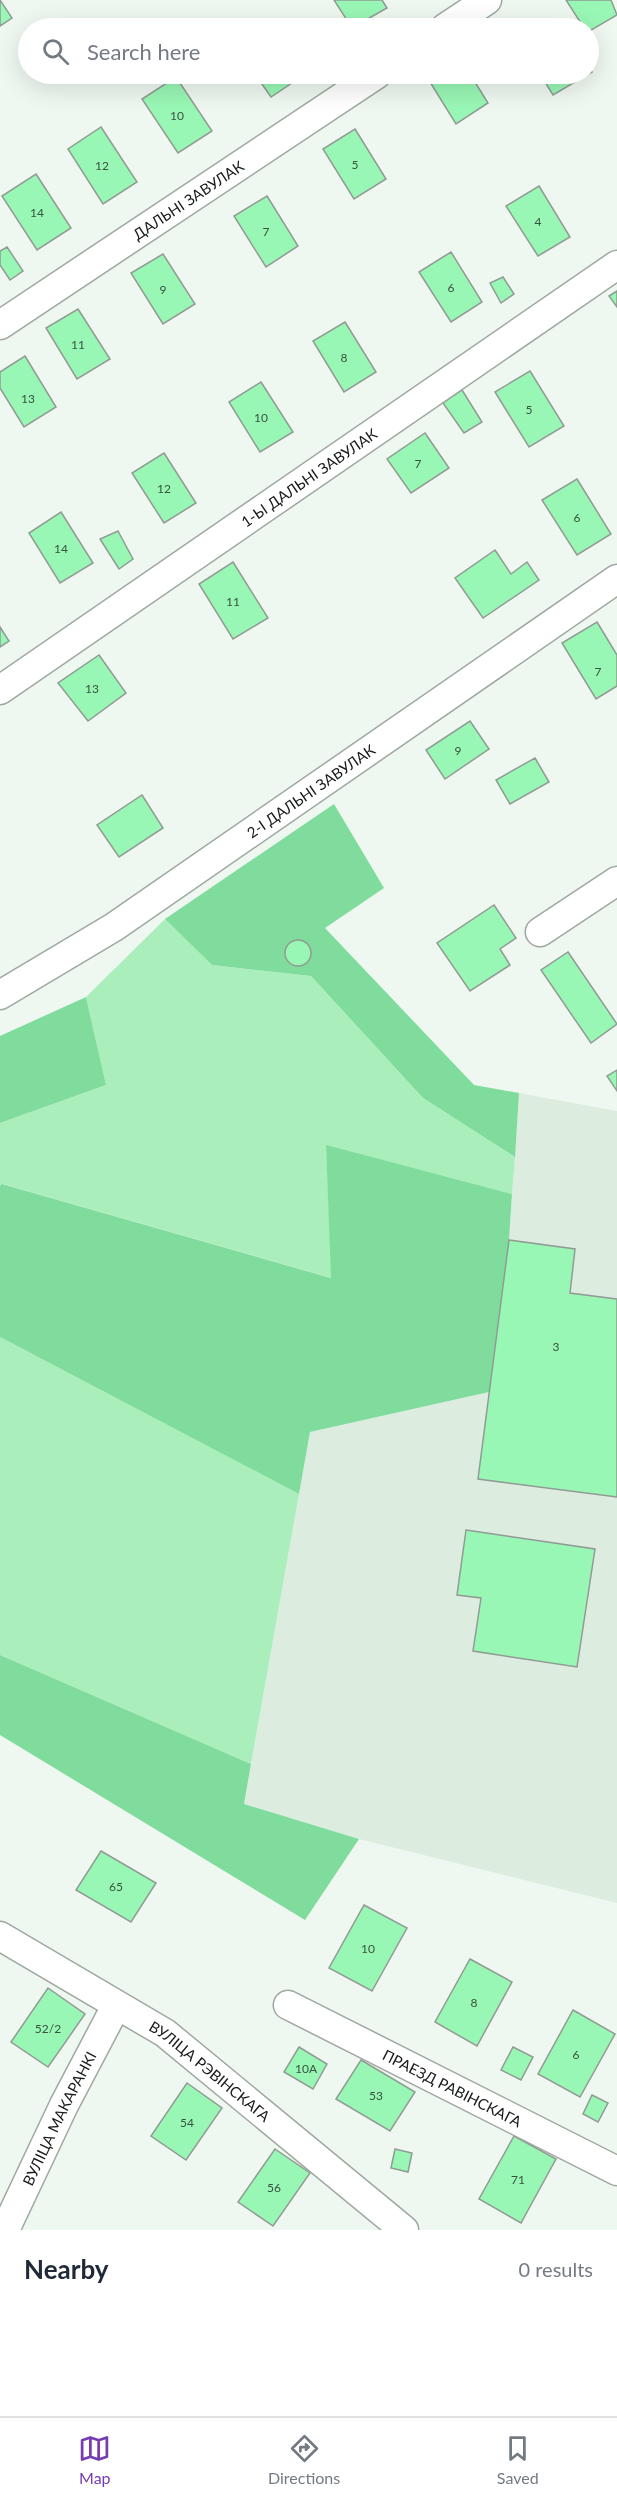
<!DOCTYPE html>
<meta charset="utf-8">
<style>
:root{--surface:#fff;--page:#f6f6f7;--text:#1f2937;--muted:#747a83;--line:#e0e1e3;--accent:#763db3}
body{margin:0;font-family:Lato,sans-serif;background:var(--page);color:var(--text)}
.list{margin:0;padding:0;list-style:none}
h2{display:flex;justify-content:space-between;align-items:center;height:78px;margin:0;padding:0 24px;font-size:26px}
h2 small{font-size:20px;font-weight:400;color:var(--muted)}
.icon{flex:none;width:33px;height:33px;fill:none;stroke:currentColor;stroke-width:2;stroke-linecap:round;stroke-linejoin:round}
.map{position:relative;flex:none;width:617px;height:2230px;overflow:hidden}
.search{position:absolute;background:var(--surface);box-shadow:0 6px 24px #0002;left:18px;right:18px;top:18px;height:66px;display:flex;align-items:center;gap:15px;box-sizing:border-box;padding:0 21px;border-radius:33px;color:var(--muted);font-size:22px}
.sheet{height:186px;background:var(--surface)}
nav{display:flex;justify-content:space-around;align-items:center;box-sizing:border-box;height:84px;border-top:2px solid var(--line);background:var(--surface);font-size:16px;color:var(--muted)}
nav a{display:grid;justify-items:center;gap:3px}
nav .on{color:var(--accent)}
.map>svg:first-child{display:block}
.built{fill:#dcede0}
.green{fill:#aaeebc}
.forest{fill:#7fdc9c}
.building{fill:#99f7b5;stroke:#919b94;stroke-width:1.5}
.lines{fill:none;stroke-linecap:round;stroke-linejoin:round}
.street-casing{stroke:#9ea8a0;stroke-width:31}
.street{stroke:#fff;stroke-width:28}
.labels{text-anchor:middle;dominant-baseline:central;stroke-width:6;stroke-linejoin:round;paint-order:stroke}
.number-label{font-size:12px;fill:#385340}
.street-label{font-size:15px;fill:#181c19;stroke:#fff}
</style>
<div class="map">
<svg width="617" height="2230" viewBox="0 0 617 2230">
<rect width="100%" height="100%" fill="#eef8f0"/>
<path class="built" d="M519,1093L617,1111V1903L359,1839L244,1804L310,1432L489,1392L509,1240Z"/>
<g class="green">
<path d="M165,919L212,965L311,976L423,1098L515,1157L512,1194L326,1146L332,1278L3,1184L0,1186V1123L106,1085L86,997Z"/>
<path d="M0,1337L299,1494L251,1764L0,1655Z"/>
</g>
<g class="forest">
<path d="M334,804L384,888L325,928L474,1085L519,1093L515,1157L423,1098L311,976L212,965L165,919Z"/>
<path d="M86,997L106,1085L0,1123V1036Z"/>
<path d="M326,1145L512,1194L509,1240L489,1392L310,1432L299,1494L0,1337V1186L2,1184L331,1278Z"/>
<path d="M0,1655L251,1764L244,1804L359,1839L305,1920L0,1735Z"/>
</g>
<g class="building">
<path d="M0,0L12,18L0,26Z"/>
<path d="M334,0H382L387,8L352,28Z"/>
<path d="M566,0H611L617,15L588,32V28H584Z"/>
<path d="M269,21L274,28H258Z"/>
<path d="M588,66L592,72L553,95L540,74H588Z"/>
<path d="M255,74H303L304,75L271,97Z"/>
<path d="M425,74H470L488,103L456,124Z"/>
<path d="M176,77L212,131L178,153L142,99Z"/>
<path d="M101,127L137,182L103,204L68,149Z"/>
<path d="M355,129L386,179L354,199L323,149Z"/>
<path d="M36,174L71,228L37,250L2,196Z"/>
<path d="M539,186L570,237L538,256L506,206Z"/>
<path d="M267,196L298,246L266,267L234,216Z"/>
<path d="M7,247L23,271L10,280L0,265V251Z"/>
<path d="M451,252L482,302L451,322L419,272Z"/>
<path d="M163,254L195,304L163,324L131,273Z"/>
<path d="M503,277L514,294L501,303L490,283Z"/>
<path d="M617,291V307L609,296Z"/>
<path d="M78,309L110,359L77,379L46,328Z"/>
<path d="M345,322L376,372L344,392L313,341Z"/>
<path d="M25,356L56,407L24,427L0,388V372Z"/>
<path d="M530,371L564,426L529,447L495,392Z"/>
<path d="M261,382L293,432L260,452L229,402Z"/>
<path d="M462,390L482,422L464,433L443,403Z"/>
<path d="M425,433L449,468L411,493L387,459Z"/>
<path d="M164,453L196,503L164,523L132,473Z"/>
<path d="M577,479L611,534L577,555L542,500Z"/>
<path d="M61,512L93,563L60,583L29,533Z"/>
<path d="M118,531L133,559L119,569L100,539Z"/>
<path d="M495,550L511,574L527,562L539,580L483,618L455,578Z"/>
<path d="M233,562L268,618L233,639L199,584Z"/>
<path d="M597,622L617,655V686L596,699L562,643Z"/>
<path d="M0,627L9,641L0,647Z"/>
<path d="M99,655L126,693L88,721L58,683Z"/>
<path d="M470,721L489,749L445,779L426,750Z"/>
<path d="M535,758L549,782L510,804L496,780Z"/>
<path d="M142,795L163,828L119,857L97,825Z"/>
<path d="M494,905L516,938L500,949L510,965L470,991L437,943Z"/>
<circle cx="298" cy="953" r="13"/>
<path d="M568,952L617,1024L591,1043L541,970Z"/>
<path d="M617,1070V1091L607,1076Z"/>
<path d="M509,1240L575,1249L570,1293L617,1299V1497L478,1479Z"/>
<path d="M466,1530L595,1549L577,1667L473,1651L481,1598L457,1595Z"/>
<path d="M101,1851L156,1883L131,1922L76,1890Z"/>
<path d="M364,1905L407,1928L372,1991L329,1968Z"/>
<path d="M470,1959L512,1982L477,2046L435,2022Z"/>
<path d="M48,1988L85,2014L48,2067L11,2042Z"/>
<path d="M573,2010L615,2034L580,2097L538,2074Z"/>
<path d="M299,2047L327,2064L313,2089L284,2072Z"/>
<path d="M513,2047L533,2057L521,2080L501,2070Z"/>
<path d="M361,2060L415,2092L390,2131L336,2099Z"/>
<path d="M187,2083L222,2108L186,2160L151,2136Z"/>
<path d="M592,2095L608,2103L598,2122L583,2114Z"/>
<path d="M514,2136L556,2159L521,2223L479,2199Z"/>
<path d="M275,2149L310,2173L273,2226L238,2202Z"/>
<path d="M395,2149L412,2153L408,2172L391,2168Z"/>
</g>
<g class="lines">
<defs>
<g id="street">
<path d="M445,28L487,0"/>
<path id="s1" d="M0,325L377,74"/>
<path id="s2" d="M0,690L617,265"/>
<path d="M540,932L617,881"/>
<path id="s3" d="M0,995L114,927L617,579"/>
<path id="s4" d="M0,1936L165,2033L404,2230"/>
<path id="s5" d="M288,2005L617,2171"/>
<path id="s6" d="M5,2230L64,2105L116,2006"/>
</g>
</defs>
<use href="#street" class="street-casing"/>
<use href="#street" class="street"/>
</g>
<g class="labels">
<g class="number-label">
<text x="177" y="115">10</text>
<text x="355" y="164">5</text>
<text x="102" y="165">12</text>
<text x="37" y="212">14</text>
<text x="538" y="221">4</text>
<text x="266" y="231">7</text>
<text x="451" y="287">6</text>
<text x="163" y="289">9</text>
<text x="78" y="344">11</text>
<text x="344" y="357">8</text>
<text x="28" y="398">13</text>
<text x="529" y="409">5</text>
<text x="261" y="417">10</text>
<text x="418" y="463">7</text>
<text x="164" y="488">12</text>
<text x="577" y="517">6</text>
<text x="61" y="548">14</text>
<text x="233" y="601">11</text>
<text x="598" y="671">7</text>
<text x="92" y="688">13</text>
<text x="458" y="750">9</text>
<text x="556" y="1346">3</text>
<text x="116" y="1886">65</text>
<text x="368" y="1948">10</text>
<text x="474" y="2002">8</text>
<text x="48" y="2028">52/2</text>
<text x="576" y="2054">6</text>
<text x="306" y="2068">10А</text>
<text x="376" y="2095">53</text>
<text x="187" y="2122">54</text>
<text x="518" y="2179">71</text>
<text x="274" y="2187">56</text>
</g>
<g class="street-label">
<text stroke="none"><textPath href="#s1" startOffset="226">ДАЛЬНІ ЗАВУЛАК</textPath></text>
<text stroke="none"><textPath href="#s2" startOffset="375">1-Ы ДАЛЬНІ ЗАВУЛАК</textPath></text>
<text stroke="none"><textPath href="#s3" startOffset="372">2-І ДАЛЬНІ ЗАВУЛАК</textPath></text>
<text stroke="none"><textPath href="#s4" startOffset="250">ВУЛІЦА РЭВІНСКАГА</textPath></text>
<text stroke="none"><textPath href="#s5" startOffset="184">ПРАЕЗД РАВІНСКАГА</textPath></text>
<text stroke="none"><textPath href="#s6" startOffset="124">ВУЛІЦА МАКАРАНКІ</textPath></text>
</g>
</g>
</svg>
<div class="search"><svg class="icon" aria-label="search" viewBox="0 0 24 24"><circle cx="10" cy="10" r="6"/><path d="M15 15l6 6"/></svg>Search here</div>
</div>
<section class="sheet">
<h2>Nearby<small>0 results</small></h2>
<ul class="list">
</ul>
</section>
<nav>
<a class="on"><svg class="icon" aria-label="map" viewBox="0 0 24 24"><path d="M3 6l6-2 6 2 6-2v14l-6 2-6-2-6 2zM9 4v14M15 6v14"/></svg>Map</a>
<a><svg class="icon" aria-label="directions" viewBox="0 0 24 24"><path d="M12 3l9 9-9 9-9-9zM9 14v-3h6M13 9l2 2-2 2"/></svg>Directions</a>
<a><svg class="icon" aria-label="saved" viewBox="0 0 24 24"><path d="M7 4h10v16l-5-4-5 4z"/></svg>Saved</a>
</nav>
